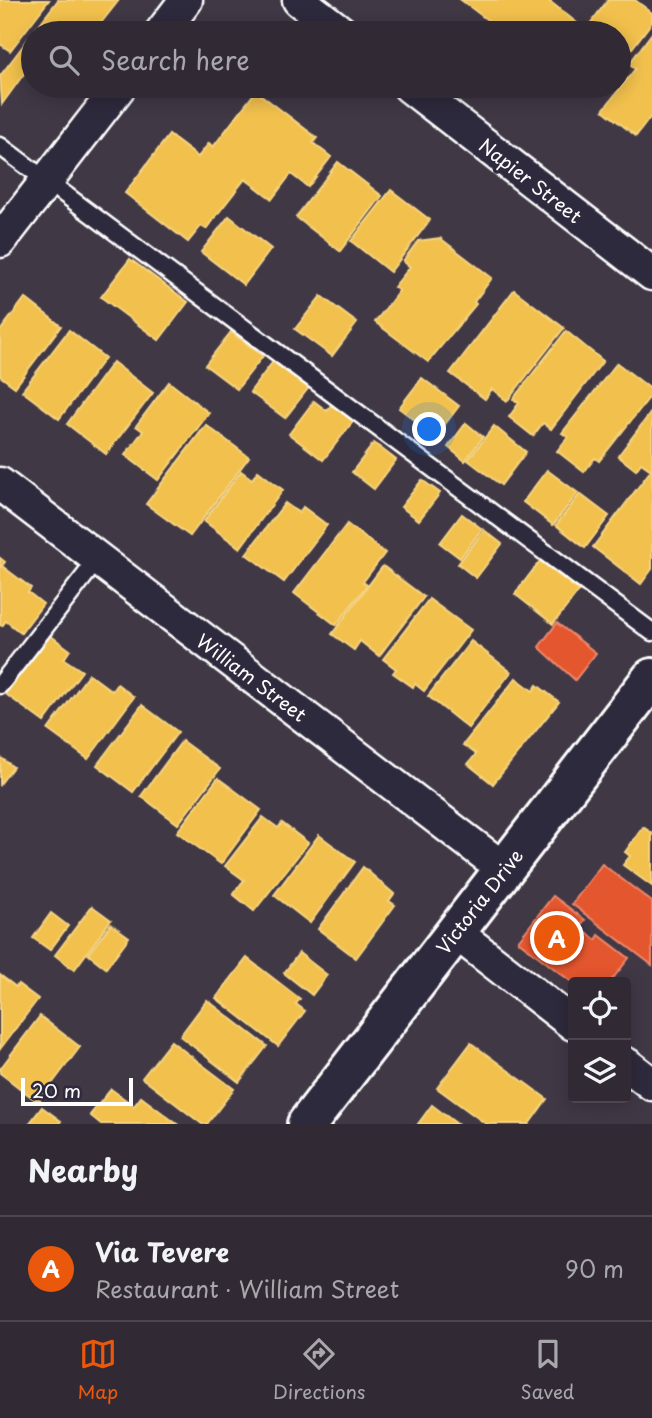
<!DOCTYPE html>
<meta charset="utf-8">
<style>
:root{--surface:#312a34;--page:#3d3640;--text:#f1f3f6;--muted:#a8a7ac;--line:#4c464f;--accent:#ea580c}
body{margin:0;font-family:"Playpen Sans",sans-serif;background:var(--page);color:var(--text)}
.controls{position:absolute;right:21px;bottom:21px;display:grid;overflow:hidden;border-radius:7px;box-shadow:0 4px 18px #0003}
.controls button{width:63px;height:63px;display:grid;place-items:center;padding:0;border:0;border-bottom:2px solid var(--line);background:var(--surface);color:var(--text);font:35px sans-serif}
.scale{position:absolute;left:21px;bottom:18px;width:112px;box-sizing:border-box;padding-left:7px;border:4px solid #fff;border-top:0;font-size:19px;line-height:24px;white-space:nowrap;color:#fff;-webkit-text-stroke:5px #2f2a3d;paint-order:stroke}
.you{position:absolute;left:430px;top:430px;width:24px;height:24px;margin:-18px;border:5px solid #fff;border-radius:50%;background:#1a73e8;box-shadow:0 0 0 10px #1a73e833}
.badge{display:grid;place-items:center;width:46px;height:46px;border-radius:50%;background:var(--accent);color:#fff;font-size:23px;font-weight:700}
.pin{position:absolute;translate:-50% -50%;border:4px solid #fff;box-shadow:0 2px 7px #0006}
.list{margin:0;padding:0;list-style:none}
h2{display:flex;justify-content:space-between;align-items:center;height:91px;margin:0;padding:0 28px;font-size:30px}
h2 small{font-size:23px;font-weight:400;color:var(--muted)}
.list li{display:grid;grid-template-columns:46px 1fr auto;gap:21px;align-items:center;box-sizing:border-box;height:105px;padding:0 28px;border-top:2px solid var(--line)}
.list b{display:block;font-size:26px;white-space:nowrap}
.list p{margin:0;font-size:23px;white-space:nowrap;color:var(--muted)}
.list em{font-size:23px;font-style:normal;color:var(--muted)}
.icon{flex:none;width:38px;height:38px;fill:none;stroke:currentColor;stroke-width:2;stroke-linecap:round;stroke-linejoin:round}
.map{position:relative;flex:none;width:652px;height:1124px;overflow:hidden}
.search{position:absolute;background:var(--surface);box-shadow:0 4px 18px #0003;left:21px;right:21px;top:21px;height:77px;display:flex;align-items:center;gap:18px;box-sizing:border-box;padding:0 24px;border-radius:38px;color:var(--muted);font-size:26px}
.sheet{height:196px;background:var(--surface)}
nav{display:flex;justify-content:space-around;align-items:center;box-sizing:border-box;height:98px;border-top:2px solid var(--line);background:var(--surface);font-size:19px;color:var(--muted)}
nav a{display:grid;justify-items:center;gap:4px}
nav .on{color:var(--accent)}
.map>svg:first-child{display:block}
.homes{fill:#f2c14e;stroke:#f6d483;stroke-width:2}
.shops{fill:#e4572e;stroke:#ec896d;stroke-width:2}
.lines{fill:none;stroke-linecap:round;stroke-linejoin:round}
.lane-casing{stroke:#fff;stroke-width:21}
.street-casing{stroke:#fff;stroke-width:37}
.secondary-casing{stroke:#fff;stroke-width:44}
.lane{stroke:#2f2a3d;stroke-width:16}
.street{stroke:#2f2a3d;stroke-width:32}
.secondary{stroke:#2f2a3d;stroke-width:38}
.labels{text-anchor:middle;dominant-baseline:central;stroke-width:7;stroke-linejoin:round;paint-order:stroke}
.street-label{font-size:19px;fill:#fff;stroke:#2f2a3d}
</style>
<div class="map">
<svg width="652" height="1124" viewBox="0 0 652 1124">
<rect width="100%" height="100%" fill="#413846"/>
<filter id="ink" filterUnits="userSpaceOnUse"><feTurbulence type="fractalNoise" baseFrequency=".0143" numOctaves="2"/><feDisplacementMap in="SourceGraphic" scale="14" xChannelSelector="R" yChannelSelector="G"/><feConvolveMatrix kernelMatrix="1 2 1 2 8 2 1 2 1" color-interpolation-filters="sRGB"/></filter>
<g filter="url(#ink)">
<g class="homes">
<path d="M0,0H49L10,51L0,44Z"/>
<path d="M58,0H119L93,33H33V77L26,71L2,104L0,76Z"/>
<path d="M461,0H548L577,23L570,33H488L494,25Z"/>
<path d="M608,0H635L652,13V22L623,60L619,57V33H583Z"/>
<path d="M652,33V115L636,136L603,110L635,69L629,64Z"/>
<path d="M256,91L317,138L313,143L331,157L308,187L291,174L272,199L245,179L206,229L201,226L188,242L125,193L169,135L198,157L209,143L213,147Z"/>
<path d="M338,162L382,196L340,251L296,217Z"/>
<path d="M391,190L430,220L390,272L351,241Z"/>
<path d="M229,216L271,249L244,285L201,252Z"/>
<path d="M440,238L492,278L474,302L476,304L428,362L375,322L399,291L394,287L410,267L403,261L418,241Z"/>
<path d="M130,259L188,302L159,340L101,297Z"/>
<path d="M514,290L564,328L507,401L492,389L485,399L450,373Z"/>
<path d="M321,296L357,323L332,356L295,329Z"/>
<path d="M25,298L61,326L15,387L0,376V331Z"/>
<path d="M69,330L105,358L59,419L22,391Z"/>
<path d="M566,331L603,361L551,429L543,423L533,436L509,417L519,403L513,399Z"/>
<path d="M231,332L263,356L237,389L205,365Z"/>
<path d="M275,359L310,386L285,418L250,392Z"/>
<path d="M113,362L153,393L106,454L67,424Z"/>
<path d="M617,363L652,390V394L599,461L595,458L584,472L557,451L568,437L562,433Z"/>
<path d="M422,378L459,406L436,436L399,408Z"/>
<path d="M169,382L209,413L158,480L125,455L143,431L136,426Z"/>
<path d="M314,401L327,411L333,402L355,419L323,460L289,434Z"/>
<path d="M652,411V569L641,584L593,547L651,470L641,463L636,470L618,456Z"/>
<path d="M466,423L483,437L465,461L448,447Z"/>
<path d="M206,425L249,457L190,536L146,504Z"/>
<path d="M494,426L526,452L501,485L468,460Z"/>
<path d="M374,443L396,460L374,489L352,472Z"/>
<path d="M547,470L578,493L553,525L523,502Z"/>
<path d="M241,471L252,479L258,471L283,490L240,548L204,521Z"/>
<path d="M422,480L440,493L419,520L401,507Z"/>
<path d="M580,494L609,516L585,548L556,525Z"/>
<path d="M285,503L299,513L303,507L327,525L284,582L246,554Z"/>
<path d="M462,514L482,529L460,558L440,543Z"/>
<path d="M347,524L385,553L363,582L367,585L336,625L294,593Z"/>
<path d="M484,530L502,544L476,578L458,564Z"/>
<path d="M0,558L5,562L2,566L31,588L28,592L43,604L21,633L6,621L2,626L0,625Z"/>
<path d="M540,561L579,591L553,624L515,594Z"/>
<path d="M383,566L424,597L379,656L360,641L354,650L332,634Z"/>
<path d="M429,599L471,630L424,691L415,684L413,687L393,673L396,669L383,659Z"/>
<path d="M47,633L70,650L64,659L82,671L44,722L3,692Z"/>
<path d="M471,641L511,672L468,728L428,696Z"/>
<path d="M89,674L112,691L117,684L134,697L88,759L48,730Z"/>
<path d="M516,678L533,691L537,685L559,702L493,784L468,764L476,754L463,745Z"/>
<path d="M142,705L178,732L133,792L97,765Z"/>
<path d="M182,741L220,769L178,824L141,796Z"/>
<path d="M0,757L13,767L0,784Z"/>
<path d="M218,778L261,810L221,864L177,832Z"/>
<path d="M263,817L278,828L282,823L308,843L254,911L233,894L244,880L225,866Z"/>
<path d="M643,827L652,833V886L623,865L630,856L625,852Z"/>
<path d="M319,835L355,862L310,923L274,895Z"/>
<path d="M363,867L394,894L389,901L395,905L356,958L318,929Z"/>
<path d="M92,906L111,920L74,970L55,955Z"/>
<path d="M51,913L68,926L50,950L33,938Z"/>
<path d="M111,924L129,937L106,968L88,954Z"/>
<path d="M299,953L327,975L312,995L284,973Z"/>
<path d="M247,958L300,999L296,1004L305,1011L278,1046L216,998Z"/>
<path d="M0,975L16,987L18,984L38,999L0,1049Z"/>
<path d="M207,1000L267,1046L239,1082L180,1036Z"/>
<path d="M40,1016L80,1047L38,1102L0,1073V1069Z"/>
<path d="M171,1041L234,1089L207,1124H202L142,1078Z"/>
<path d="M471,1043L547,1099L529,1124H486L437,1088Z"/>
<path d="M111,1089L134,1106L141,1097L177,1124H101L90,1115Z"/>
<path d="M432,1105L457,1124H418Z"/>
<path d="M42,1107L61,1121L59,1124H29Z"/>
</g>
<g class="shops">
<path d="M557,623L596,653L575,680L539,647Z"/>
<path d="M602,864L652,902V965L572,904Z"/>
<path d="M553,896L585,920L579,927L596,940L599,935L629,958L610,982L573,983L518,941Z"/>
</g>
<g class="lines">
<defs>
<g id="lane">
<path d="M0,146L652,632"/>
<path d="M0,685L97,560"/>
</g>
<g id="street">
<path d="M299,0L342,33"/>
<path d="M161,33L186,0"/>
<path d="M409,86L652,274"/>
<path d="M0,241L120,86"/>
<path d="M0,484L504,869"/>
<path d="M455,932L573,1024"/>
<path d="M626,1064L652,1084"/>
</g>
<path id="secondary" d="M307,1124L652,678"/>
</defs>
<use href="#lane" class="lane-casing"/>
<use href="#street" class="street-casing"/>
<use href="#secondary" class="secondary-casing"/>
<use href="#lane" class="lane"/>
<use href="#street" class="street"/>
<use href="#secondary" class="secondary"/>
</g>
</g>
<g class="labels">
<g class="street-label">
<text transform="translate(531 180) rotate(38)">Napier Street</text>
<text transform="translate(252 677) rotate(37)">William Street</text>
<text transform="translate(479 901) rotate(-52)">Victoria Drive</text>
</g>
</g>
</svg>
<div class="controls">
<button><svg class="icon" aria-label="locate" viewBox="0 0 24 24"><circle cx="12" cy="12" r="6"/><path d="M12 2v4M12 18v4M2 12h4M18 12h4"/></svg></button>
<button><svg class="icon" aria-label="layers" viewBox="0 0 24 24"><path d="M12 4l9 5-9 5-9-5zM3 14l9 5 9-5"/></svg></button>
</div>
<div class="scale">20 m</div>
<div class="you"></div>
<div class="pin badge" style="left:557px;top:938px">A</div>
<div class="search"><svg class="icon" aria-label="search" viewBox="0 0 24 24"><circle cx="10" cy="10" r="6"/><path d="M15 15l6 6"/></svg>Search here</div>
</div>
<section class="sheet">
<h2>Nearby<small></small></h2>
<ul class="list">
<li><span class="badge">A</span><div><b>Via Tevere</b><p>Restaurant · William Street</p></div><em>90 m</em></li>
</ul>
</section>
<nav>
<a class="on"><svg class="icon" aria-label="map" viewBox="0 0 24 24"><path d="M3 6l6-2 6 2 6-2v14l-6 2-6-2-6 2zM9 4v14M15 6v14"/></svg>Map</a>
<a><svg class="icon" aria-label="directions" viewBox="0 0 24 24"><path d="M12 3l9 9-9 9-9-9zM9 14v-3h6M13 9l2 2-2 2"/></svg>Directions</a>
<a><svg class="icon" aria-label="saved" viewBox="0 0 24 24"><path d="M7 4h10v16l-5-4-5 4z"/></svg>Saved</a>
</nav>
